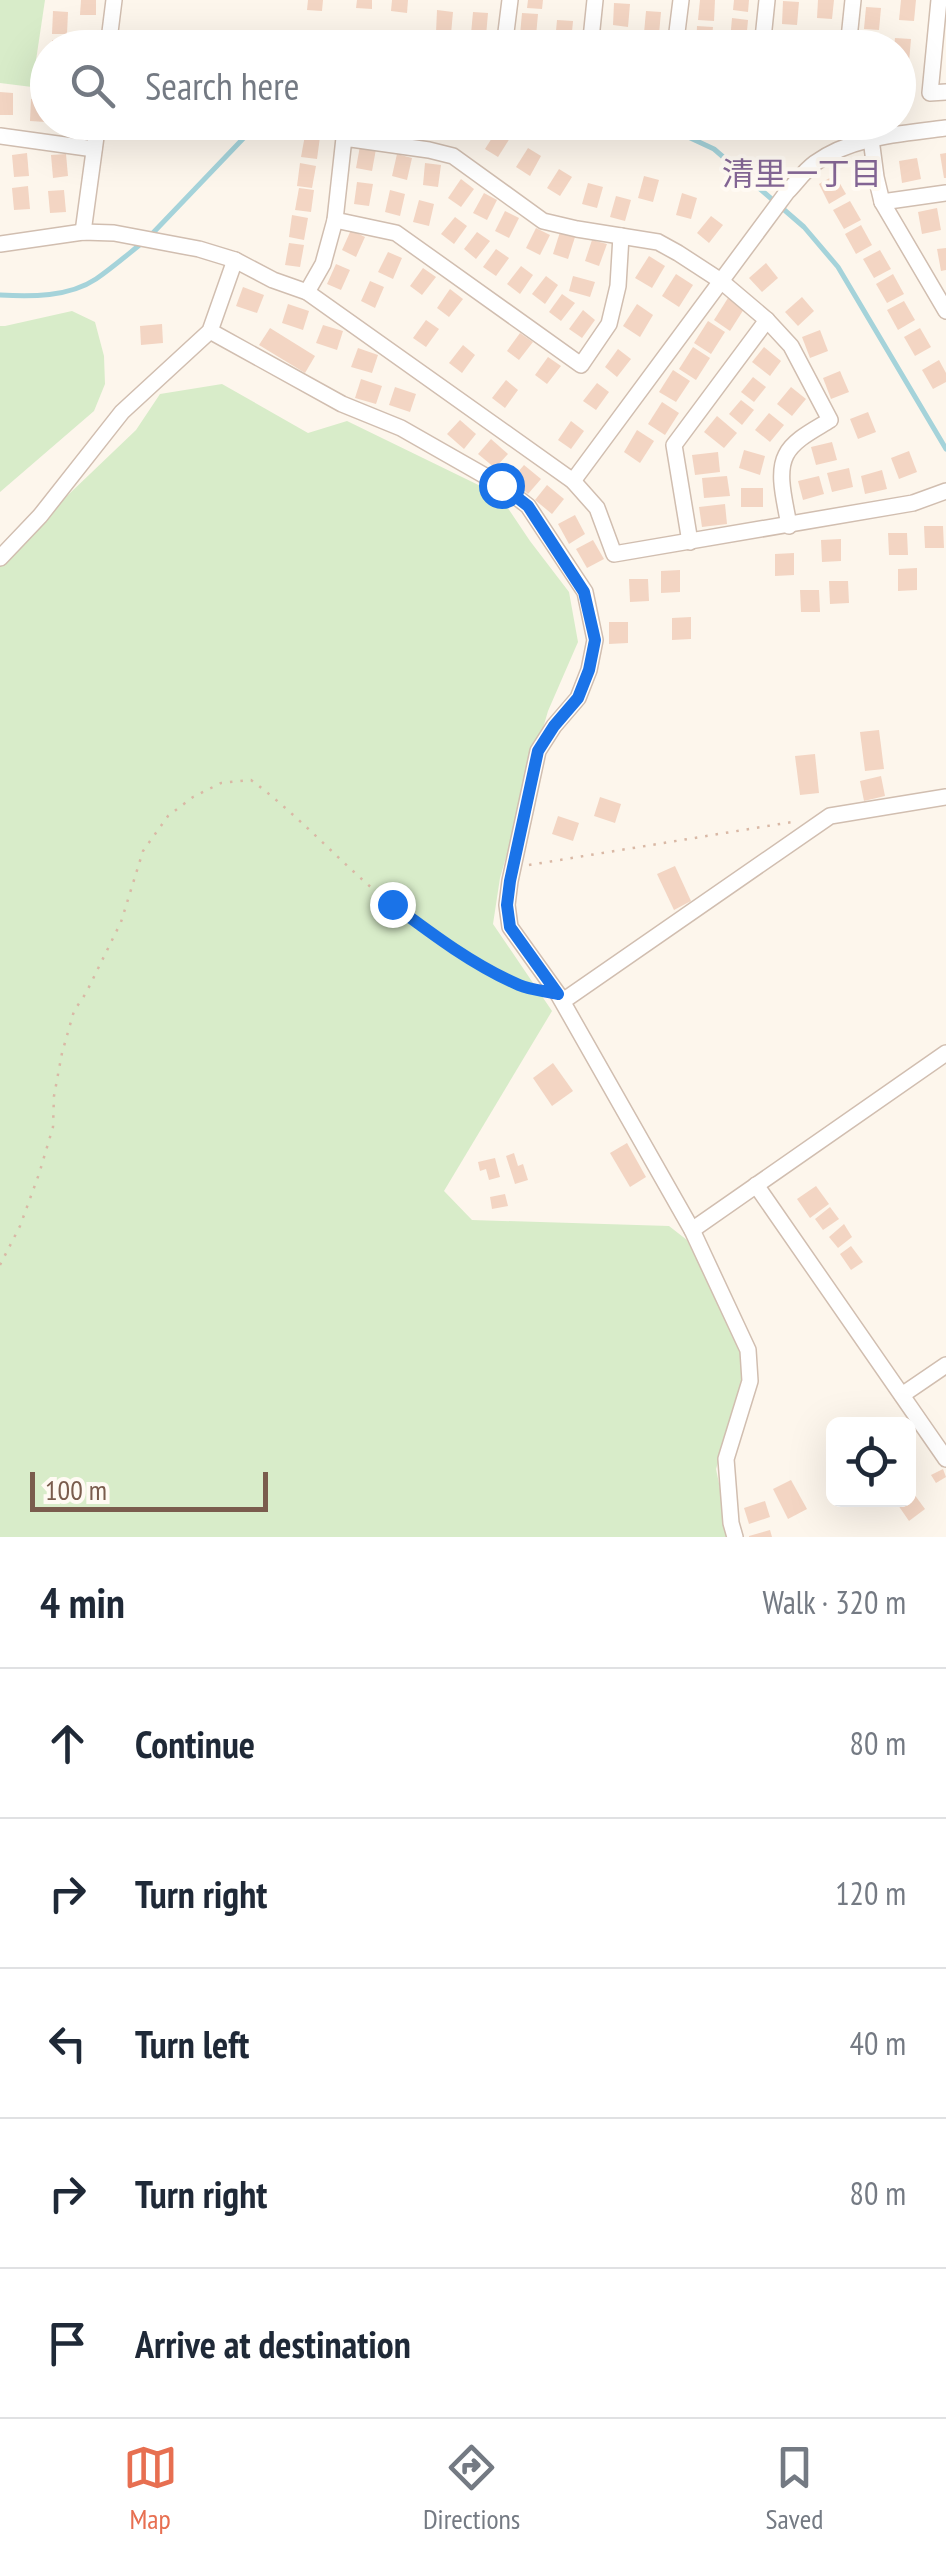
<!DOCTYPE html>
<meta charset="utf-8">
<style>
:root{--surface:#fff;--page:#f6f6f7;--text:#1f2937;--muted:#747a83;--line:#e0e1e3;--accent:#e76f51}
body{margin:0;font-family:"PT Sans Narrow","Noto Sans JP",sans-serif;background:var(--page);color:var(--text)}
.controls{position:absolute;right:30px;bottom:30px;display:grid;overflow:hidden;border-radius:15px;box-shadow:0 10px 40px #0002}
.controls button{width:90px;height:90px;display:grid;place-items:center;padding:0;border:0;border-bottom:2px solid var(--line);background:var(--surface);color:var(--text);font:50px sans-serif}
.scale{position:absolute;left:30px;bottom:25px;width:238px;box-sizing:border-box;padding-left:10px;border:5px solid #7a5c4d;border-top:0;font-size:28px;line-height:35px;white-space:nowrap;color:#7a5c4d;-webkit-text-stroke:8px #fffaf3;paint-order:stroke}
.stop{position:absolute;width:30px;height:30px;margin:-22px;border:8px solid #1a73e8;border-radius:50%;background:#fff}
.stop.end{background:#1a73e8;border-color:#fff;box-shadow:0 2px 10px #0008}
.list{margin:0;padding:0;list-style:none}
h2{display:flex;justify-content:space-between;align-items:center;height:130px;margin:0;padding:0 40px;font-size:42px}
h2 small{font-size:32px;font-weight:400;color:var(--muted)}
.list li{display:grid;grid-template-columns:65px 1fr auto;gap:30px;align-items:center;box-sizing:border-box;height:150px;padding:0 40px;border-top:2px solid var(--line)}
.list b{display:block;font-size:38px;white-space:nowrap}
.list em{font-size:32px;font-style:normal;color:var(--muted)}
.icon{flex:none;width:55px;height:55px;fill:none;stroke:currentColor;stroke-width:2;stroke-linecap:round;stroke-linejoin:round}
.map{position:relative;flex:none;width:946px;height:1537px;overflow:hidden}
.search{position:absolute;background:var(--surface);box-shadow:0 10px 40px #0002;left:30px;right:30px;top:30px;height:110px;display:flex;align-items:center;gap:25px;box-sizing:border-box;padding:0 35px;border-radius:55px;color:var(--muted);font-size:38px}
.sheet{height:880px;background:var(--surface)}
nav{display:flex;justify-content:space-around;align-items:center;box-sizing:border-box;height:140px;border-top:2px solid var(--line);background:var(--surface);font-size:28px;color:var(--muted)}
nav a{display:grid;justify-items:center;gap:5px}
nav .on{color:var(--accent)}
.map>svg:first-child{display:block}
.green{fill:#d8ecc9}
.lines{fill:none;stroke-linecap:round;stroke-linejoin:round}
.stream{stroke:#a5d3da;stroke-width:5}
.building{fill:#f3d5c3}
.minor-casing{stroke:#d1beb0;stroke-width:18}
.path{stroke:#d9b8a5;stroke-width:2.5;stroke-dasharray:2.5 8;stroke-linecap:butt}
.minor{stroke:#fff;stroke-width:15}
.route{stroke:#1a73e8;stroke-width:12}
.labels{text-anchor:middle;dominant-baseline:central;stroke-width:8;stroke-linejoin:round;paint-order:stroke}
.neighbourhood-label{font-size:32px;fill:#846695;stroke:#fffaf3}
</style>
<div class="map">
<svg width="946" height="1537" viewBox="0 0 946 1537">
<rect width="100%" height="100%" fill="#fdf6ec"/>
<g class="green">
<path d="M0,0H45L32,87L0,83Z"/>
<path d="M72,311L95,322L104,356L105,384L94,411L0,492V326H5Z"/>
<path d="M222,384L308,433L347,421L499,495L530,541L569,592L578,642L548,711L500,878L493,924L552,1011L444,1191L472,1220L669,1226L687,1240L740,1348L745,1376L716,1469L730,1537H0V560L136,430L160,394Z"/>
</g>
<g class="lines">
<g class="stream">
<path d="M656,122L714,149L804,227L838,267L946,449"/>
<path d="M150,236L259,122"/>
<path d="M0,295C31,297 69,297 96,279C112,268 127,255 142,243"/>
</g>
</g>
<g class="building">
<path d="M81,0H96V15H80Z"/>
<path d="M308,0H323L322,11L307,10Z"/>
<path d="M357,0H372V9L356,8Z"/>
<path d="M392,0H408L407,13L391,11Z"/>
<path d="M528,0H543L542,9L527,8Z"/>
<path d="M700,0H715L714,21L698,20Z"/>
<path d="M734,0H749L748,12L733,10Z"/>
<path d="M818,0H834L832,19L817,18Z"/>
<path d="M901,0H916L914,21L899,20Z"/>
<path d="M783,1L799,2L797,25L782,24Z"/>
<path d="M614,3L630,4L628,27L613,25Z"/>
<path d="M866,7L881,8L879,30L864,29Z"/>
<path d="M437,10L453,12L451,34L436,33Z"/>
<path d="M53,11L68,12L67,34H52Z"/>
<path d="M646,11L661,12L659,34L644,33Z"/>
<path d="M473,12L488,13L486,36L471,34Z"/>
<path d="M522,13L538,14L536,36L520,35Z"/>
<path d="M732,18L748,20L746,42L730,41Z"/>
<path d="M557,20L573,21L571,43L555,42Z"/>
<path d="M697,26L713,27L711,48H696Z"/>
<path d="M780,30L796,32L795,48H779Z"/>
<path d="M817,30L833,31L831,48H816Z"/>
<path d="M611,36L626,37L625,48H610Z"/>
<path d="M895,38L911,39L909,62L898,61V48H894Z"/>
<path d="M860,39L875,41V48H859Z"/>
<path d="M52,40L68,41L67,48H52Z"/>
<path d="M898,76L908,77L906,99L898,98Z"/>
<path d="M0,92L13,93V115H0Z"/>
<path d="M31,99H46V122L30,121Z"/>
<path d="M465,122H483L474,140L460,133Z"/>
<path d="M497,130L510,138L498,157L485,149Z"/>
<path d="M305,135L320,137L317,159L301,157Z"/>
<path d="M360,146L376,149L372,171L356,168Z"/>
<path d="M528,148L541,156L530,176L516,167Z"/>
<path d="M27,153L29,176L14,177L12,155Z"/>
<path d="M946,153V178H944L940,154Z"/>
<path d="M66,154L68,176L53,178L51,155Z"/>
<path d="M397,154L412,158L407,180L392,176Z"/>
<path d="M917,158L921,179L902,183L899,161Z"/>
<path d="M300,163L316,166L312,188L297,186Z"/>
<path d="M425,163L441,165L438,187L423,185Z"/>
<path d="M559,169L572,177L560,196L547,188Z"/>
<path d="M835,175L846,194L829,204L819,184Z"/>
<path d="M644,176L659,180L653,202L638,198Z"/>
<path d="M461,179L474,189L461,207L448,198Z"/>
<path d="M357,182L373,184L369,206L354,204Z"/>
<path d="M588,183L603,187L597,208L582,204Z"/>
<path d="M28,186L30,209L14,210L12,188Z"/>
<path d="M299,188L314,190L311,212L295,210Z"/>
<path d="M64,190L66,212L50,213L48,191Z"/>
<path d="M390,190L405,194L400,216L385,212Z"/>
<path d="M484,193L497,200L487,220L473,213Z"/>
<path d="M682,193L697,198L691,219L676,215Z"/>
<path d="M616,196L631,200L625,221L610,217Z"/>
<path d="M419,200L434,204L429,226L413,222Z"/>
<path d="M850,201L861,220L844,229L833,210Z"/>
<path d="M937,208L941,230L922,234L918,212Z"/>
<path d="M505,211L519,218L509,238L495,231Z"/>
<path d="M292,215L308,218L304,240L289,237Z"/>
<path d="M711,216L723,225L709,243L697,233Z"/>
<path d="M455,217L467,226L454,244L441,234Z"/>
<path d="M861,225L872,245L856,254L845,234Z"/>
<path d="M536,228L550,235L540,255L526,248Z"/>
<path d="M351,230L365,237L356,257L342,250Z"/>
<path d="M477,232L490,241L476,259L464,249Z"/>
<path d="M560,232L575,237L568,259L553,254Z"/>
<path d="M592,240L607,244L599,266L585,261Z"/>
<path d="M289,243L304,245L300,267L285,265Z"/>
<path d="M946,248V270L941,271L937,249Z"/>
<path d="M496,249L509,258L496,276L483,267Z"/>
<path d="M880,250L891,269L874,278L863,259Z"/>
<path d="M388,252L402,258L393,279L378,272Z"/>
<path d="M649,256L665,266L652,288L635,278Z"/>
<path d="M766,263L778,278L762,292L749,278Z"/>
<path d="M336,264L350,270L341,290L327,284Z"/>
<path d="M521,266L533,275L520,294L507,284Z"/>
<path d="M423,268L436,277L422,295L410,286Z"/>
<path d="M676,274L693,285L679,307L662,296Z"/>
<path d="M893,274L904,294L887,303L876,284Z"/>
<path d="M546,276L558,285L545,304L532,294Z"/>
<path d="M573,276L595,282L590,297L569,291Z"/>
<path d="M370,281L384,287L375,308L361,301Z"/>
<path d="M243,287L264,295L257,313L236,306Z"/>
<path d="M450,289L463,299L449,317L437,308Z"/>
<path d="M562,294L575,303L561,321L549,312Z"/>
<path d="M802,297L814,311L798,326L785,312Z"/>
<path d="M728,298L744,309L730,331L714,320Z"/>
<path d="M904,301L915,320L898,330L887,310Z"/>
<path d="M288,304L309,311L303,330L282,323Z"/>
<path d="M637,304L653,315L640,337L623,326Z"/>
<path d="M583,310L595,320L582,338L569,329Z"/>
<path d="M426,320L439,329L426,347L413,338Z"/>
<path d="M708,321L725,332L711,354L694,343Z"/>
<path d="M162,324L163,343L141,345L140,326Z"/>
<path d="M323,325L343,331L337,350L316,343Z"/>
<path d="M270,328L315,356L305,373L259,345Z"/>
<path d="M920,328L931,347L915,356L904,337Z"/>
<path d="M820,330L828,351L810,358L802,337Z"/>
<path d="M520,333L533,342L519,360L507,351Z"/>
<path d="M463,345L475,355L462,373L449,363Z"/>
<path d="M693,347L710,358L696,380L679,369Z"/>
<path d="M764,347L781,361L770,376L752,362Z"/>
<path d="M358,348L378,355L372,373L351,367Z"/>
<path d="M618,349L631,359L617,377L605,367Z"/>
<path d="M548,357L561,366L547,384L535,375Z"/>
<path d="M939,360L946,373V382L933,389L922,370Z"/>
<path d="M673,370L690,381L676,402L659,392Z"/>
<path d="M840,371L849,392L831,399L823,378Z"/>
<path d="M753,377L766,387L754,402L741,392Z"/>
<path d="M361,379L382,386L376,404L355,398Z"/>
<path d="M506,380L518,390L505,408L492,398Z"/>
<path d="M597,383L609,392L596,410L583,401Z"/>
<path d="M395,387L416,394L410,412L389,405Z"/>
<path d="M791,387L806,399L792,416L777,404Z"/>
<path d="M741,400L754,410L742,425L729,414Z"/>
<path d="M662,402L679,413L665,435L648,424Z"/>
<path d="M868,412L876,432L858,439L850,419Z"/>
<path d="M769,413L784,425L770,442L755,430Z"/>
<path d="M717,416L737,433L724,448L704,432Z"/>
<path d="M460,420L476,434L464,449L447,434Z"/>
<path d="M571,421L584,431L571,449L558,440Z"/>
<path d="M637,430L654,441L640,463L624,452Z"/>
<path d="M491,439L508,454L495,468L478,454Z"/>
<path d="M832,442L837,460L816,465L811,447Z"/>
<path d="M744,450L765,456L760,475L739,468Z"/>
<path d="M909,451L917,472L899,479L891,458Z"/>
<path d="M718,452L720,472L695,475L692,455Z"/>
<path d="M524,465L541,479L528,494L512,479Z"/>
<path d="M849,468L853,487L832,492L827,473Z"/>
<path d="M882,470L887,489L865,494L861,476Z"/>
<path d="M727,476L730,496L704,498L702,478Z"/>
<path d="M819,476L824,494L803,500L798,481Z"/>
<path d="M547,485L564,499L552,514L535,500Z"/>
<rect x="741" y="488" width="22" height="19"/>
<path d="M725,504L727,524L702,527L699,507Z"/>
<path d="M575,515L585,534L569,544L558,524Z"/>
<path d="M924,526H943L944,548H925Z"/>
<path d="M888,533H907L908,555H889Z"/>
<path d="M841,539V561L822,562L821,540Z"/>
<path d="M593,540L604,559L587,568L576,549Z"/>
<path d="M794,553V575L775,576V554Z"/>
<path d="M917,568V590L898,591V569Z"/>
<path d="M680,570V592L661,593V571Z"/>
<path d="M629,579H648L649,601L630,602Z"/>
<path d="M829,581H848L849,603L830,604Z"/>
<path d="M800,590H819L820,612H801Z"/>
<path d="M691,617V639L672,640V618Z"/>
<path d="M609,622H628V643L609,644Z"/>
<path d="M879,730L884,769L865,771L860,732Z"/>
<path d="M815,754L819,793L800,795L795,756Z"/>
<path d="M881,776L885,796L864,801L860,781Z"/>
<path d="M600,797L621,804L615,823L594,816Z"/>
<path d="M558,816L579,823L573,841L552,834Z"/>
<path d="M675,866L691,901L674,910L657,874Z"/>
<path d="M553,1063L573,1091L552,1106L533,1078Z"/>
<path d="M627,1143L646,1177L630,1187L610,1153Z"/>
<path d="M514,1153L518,1166L523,1164L528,1180L515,1184L506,1156Z"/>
<path d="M495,1158L500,1177L489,1180L486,1169L480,1171L478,1162Z"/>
<path d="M816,1186L829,1204L810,1218L797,1199Z"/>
<path d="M505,1194L508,1206L492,1209L490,1197Z"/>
<path d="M830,1207L839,1219L823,1230L815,1219Z"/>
<path d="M844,1224L852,1237L838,1248L829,1237Z"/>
<path d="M851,1246L863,1262L851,1270L840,1254Z"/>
<path d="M943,1469L946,1477L936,1483L931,1475Z"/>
<path d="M791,1480L807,1509L788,1519L773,1489Z"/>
<path d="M914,1494L925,1509L909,1521L898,1505Z"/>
<path d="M765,1501L770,1517L749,1524L744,1508Z"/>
<path d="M770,1530L772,1537H749V1536Z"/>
</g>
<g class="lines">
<defs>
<g id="minor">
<path d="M939,0L930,93L946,92"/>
<path d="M108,48L114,0"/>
<path d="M504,48L510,0"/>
<path d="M590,48L595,0"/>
<path d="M675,48L681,0"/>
<path d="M762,48L767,0"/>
<path d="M848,48L853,0"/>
<path d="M0,136L94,149"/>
<path d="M871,139L876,177L882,202L946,311"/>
<path d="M882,202L946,193"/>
<path d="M335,220L396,233L581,365L609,324L618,286L621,236"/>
<path d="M83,232L98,122"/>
<path d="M0,244L83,232L114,233L199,249L235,260L273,280L307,292L573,481L597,508L614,554L913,503L946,491"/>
<path d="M307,292L323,264L335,220L344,138L429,150L453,156L543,221L577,229L658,242L678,253L721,281L767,320L791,346L830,420C816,429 794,439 786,455C776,474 786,505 789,526"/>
<path d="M210,331L342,404L401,428L501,485L528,506L585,592L595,640L589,670L578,698L554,726L538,751L510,881L507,905L510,927L558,994L692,1230L748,1350L750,1381L726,1459L731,1523L735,1537"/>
<path d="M573,481L787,192C796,183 804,171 815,163C852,136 902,134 946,128"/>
<path d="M690,542L674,445L767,320"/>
<path d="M0,558L40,516L122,412L210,331L235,260"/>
<path d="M563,1001L830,816L946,797"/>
<path d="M756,1185L946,1459"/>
<path d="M692,1230L946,1053"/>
<path d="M902,1395L946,1365"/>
</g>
</defs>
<use href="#minor" class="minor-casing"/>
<g class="path">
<path d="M529,865L792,822"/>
<path d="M0,1265L20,1226L39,1174L53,1127L54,1096L62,1053L74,1011L86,993L121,922L143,851L168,816L193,797L221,783L251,780C301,817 342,865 391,904C432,936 477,963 523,987L532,989"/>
</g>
<use href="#minor" class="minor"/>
</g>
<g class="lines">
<path class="route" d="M392,904C432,934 473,965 519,985C531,990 546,991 558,994L510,927L507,905L510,881L538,751L554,726L578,698L589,670L595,640L584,592L528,506L501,485"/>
</g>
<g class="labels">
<g class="neighbourhood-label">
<text x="802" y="173">清里一丁目</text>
</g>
</g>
</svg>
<div class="controls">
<button><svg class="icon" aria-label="locate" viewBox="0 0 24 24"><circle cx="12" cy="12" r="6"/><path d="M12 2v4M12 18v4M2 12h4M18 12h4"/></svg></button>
</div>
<div class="scale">100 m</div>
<div class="stop" style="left:501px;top:485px"></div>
<div class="stop end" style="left:392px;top:904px"></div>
<div class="search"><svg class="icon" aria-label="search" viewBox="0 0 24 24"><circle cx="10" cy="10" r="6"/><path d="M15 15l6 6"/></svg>Search here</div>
</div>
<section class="sheet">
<h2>4 min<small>Walk · 320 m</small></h2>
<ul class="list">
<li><svg class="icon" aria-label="ahead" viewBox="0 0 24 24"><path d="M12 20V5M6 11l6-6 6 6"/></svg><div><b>Continue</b></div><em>80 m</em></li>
<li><svg class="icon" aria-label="right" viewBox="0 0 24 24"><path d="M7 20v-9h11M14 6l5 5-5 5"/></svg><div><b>Turn right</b></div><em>120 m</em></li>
<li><svg class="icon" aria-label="left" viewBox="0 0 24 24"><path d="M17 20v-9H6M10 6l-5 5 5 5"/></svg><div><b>Turn left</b></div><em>40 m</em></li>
<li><svg class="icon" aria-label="right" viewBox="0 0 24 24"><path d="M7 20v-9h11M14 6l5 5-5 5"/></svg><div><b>Turn right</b></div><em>80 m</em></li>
<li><svg class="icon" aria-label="arrive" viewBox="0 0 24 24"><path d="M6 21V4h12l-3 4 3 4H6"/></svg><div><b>Arrive at destination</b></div></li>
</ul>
</section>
<nav>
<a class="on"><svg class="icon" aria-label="map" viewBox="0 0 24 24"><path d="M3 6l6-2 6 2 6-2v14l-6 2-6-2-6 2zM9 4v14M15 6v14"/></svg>Map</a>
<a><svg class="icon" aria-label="directions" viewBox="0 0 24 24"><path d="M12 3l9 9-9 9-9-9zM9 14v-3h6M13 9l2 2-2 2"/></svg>Directions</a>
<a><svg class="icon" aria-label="saved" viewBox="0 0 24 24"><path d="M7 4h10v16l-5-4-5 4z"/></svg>Saved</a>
</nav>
